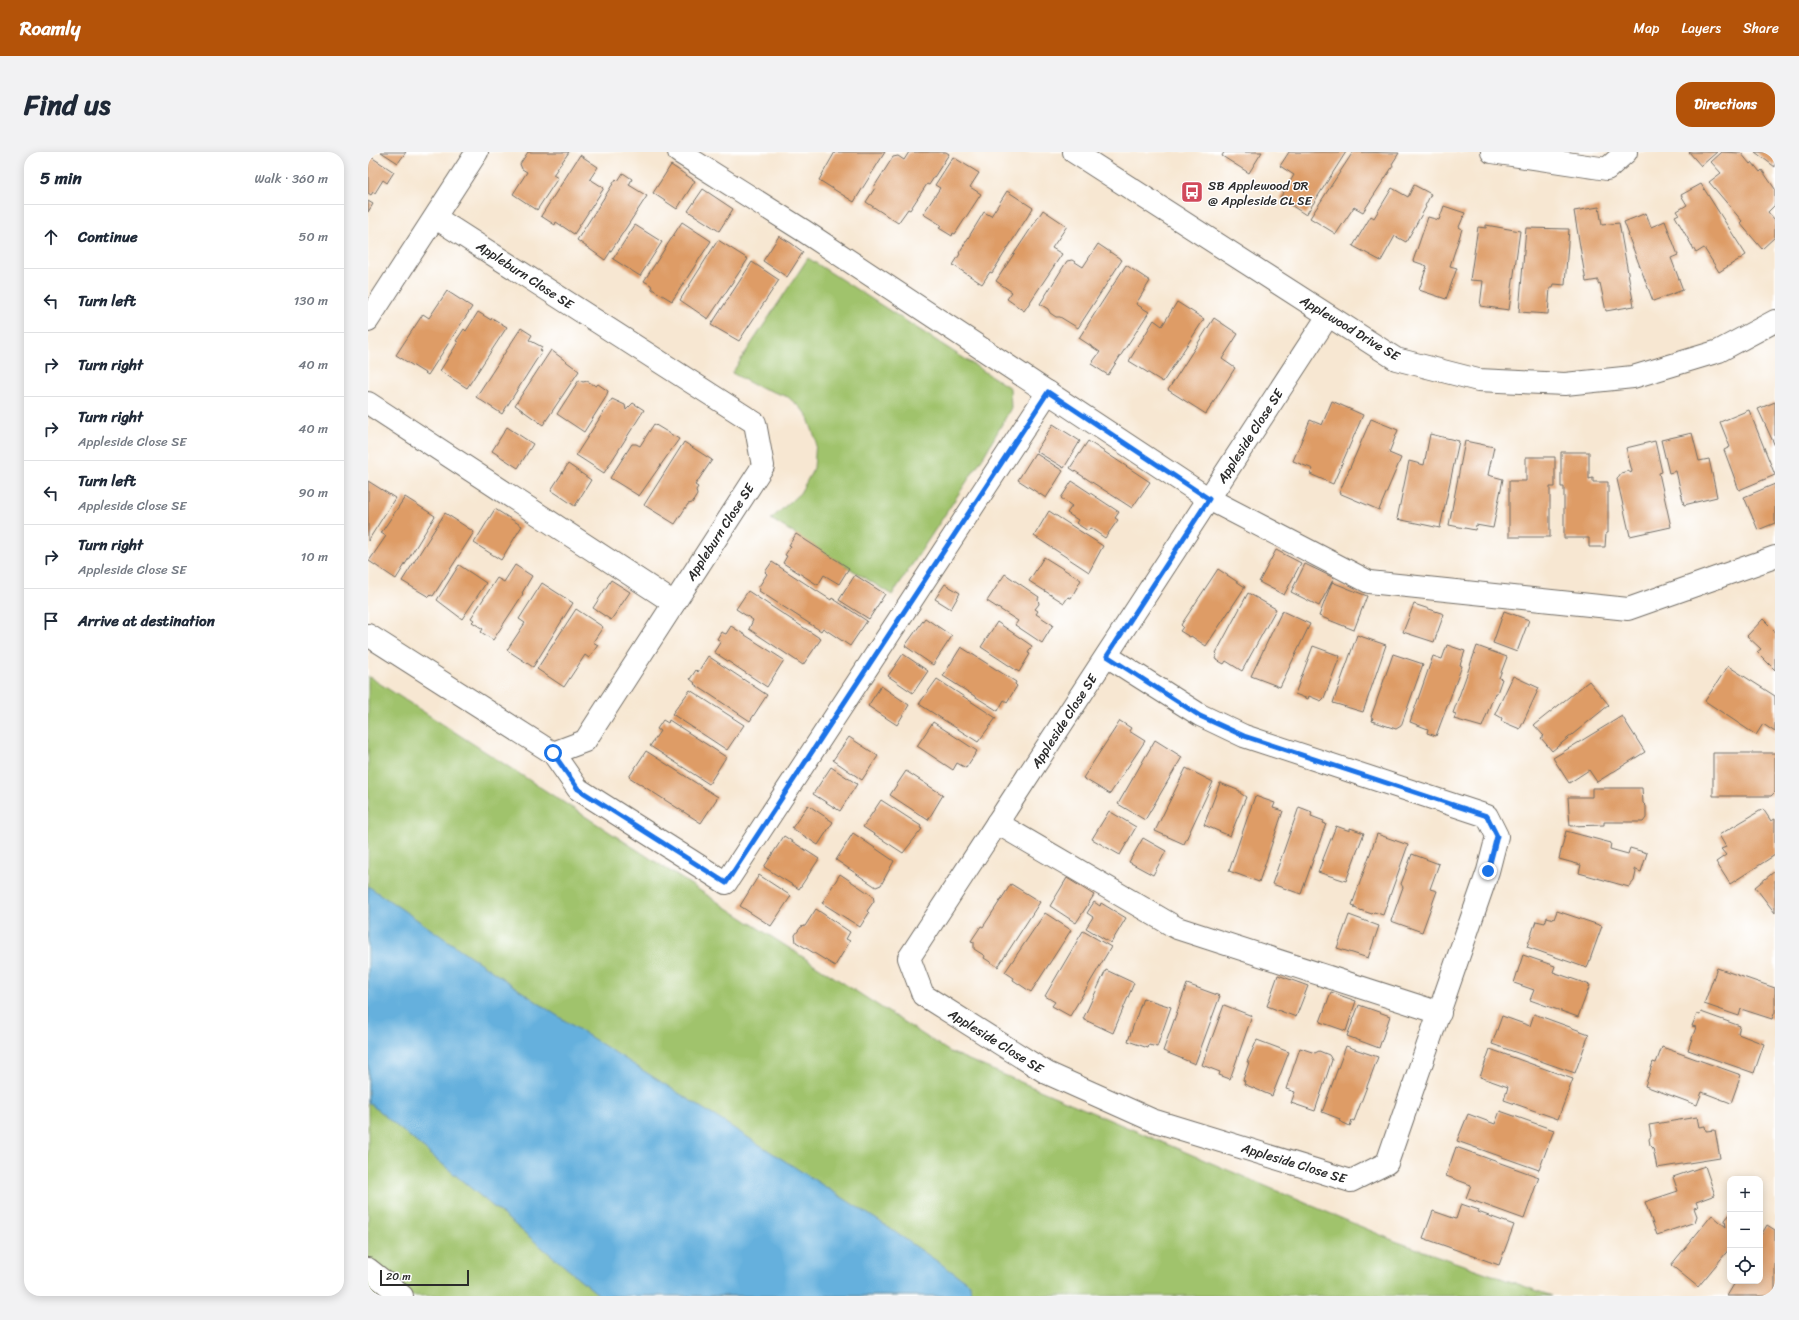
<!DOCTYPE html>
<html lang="en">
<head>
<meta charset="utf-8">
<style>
	:root { --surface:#fff; --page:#f2f2f3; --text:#1f2937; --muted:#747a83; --line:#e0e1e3; --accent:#b45309 }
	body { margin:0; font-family:Sriracha,sans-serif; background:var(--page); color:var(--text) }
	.controls { position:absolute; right:12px; bottom:12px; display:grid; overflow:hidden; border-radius:8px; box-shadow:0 2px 10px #0003 }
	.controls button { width:36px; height:36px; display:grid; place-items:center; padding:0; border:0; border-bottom:1px solid var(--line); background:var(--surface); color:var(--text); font:20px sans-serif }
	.scale { position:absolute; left:12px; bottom:10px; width:89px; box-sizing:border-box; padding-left:4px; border:2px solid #2b2b2b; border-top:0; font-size:11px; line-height:14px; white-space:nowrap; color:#2b2b2b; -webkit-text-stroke:3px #fff; paint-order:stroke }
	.stop { position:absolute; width:12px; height:12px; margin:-9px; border:3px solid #1a73e8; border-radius:50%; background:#fff }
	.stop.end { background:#1a73e8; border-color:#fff; box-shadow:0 1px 4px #0008 }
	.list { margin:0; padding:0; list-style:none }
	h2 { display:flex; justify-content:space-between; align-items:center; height:52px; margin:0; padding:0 16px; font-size:17px }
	h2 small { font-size:13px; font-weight:400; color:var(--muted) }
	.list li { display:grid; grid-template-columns:26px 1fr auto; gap:12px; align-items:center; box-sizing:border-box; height:64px; padding:0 16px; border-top:1px solid var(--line) }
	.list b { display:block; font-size:15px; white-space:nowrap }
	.list p { margin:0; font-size:13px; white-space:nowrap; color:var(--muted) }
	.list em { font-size:13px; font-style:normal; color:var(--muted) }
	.icon { flex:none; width:22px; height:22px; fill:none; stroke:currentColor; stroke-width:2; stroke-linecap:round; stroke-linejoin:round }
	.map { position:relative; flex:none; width:1407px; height:1144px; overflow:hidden; border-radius:16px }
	header { display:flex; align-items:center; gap:24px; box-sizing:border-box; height:56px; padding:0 20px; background:var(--accent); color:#fff }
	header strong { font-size:19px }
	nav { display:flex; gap:22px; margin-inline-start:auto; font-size:14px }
	.intro { display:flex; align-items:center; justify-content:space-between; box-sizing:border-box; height:96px; padding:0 24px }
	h1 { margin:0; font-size:28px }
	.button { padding:10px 18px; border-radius:16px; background:var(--accent); color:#fff; font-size:14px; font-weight:700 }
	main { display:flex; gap:24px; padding:0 24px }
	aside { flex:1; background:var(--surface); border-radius:16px; box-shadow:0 2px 10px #0003 }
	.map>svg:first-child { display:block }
</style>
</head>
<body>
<header>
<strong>Roamly</strong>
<nav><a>Map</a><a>Layers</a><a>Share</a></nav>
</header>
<div class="intro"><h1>Find us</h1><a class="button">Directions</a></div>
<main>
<aside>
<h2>5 min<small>Walk · 360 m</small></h2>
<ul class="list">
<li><svg class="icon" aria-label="ahead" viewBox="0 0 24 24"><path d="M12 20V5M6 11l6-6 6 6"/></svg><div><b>Continue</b></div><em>50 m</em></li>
<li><svg class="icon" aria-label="left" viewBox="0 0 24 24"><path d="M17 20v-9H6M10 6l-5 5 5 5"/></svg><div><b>Turn left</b></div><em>130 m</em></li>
<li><svg class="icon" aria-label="right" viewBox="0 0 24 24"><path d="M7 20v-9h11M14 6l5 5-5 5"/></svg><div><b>Turn right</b></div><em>40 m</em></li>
<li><svg class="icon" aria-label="right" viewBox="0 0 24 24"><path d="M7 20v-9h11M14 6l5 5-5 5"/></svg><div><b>Turn right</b><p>Appleside Close SE</p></div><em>40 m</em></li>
<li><svg class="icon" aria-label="left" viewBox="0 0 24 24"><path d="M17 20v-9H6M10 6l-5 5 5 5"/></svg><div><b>Turn left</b><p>Appleside Close SE</p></div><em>90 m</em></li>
<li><svg class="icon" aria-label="right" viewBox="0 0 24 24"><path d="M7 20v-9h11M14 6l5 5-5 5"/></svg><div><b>Turn right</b><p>Appleside Close SE</p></div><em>10 m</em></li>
<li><svg class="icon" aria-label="arrive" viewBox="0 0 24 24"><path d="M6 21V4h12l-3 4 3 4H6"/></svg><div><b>Arrive at destination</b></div></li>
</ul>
</aside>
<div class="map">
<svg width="1407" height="1144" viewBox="0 0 1407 1144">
	<rect width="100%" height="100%" fill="#fff"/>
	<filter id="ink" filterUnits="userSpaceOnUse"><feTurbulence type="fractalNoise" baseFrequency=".025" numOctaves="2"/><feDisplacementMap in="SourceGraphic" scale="8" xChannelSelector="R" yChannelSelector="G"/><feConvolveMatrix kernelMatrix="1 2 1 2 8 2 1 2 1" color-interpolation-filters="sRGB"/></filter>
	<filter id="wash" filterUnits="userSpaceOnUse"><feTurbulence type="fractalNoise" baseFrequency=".012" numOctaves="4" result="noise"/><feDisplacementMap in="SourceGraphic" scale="16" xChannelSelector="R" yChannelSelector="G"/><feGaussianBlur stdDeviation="0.9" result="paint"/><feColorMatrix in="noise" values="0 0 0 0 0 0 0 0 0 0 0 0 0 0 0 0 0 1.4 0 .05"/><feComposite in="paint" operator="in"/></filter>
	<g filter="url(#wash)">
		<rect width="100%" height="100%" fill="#f7e7d2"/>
		<g fill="#a0c36c" stroke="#66774c">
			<polygon points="440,106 642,236 643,256 617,302 524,443 403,367 432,341 446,316 448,288 438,261 420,245 386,233 364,221"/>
			<polygon points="0,524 582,900 1027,1089 1184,1144 0,1144"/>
		</g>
		<polygon fill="#65b0dd" stroke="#486e84" points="0,734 185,861 511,1069 602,1132 603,1144 232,1144 0,950"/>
		<g id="blocks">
			<g fill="#de9c66">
				<polygon points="13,0 38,0 30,11"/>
				<polygon points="160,0 201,0 185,23 190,26 169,58 145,42 159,20 154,17 152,12"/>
				<polygon points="467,0 517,0 486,50 451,28"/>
				<polygon points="541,0 578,0 581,2 561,33 559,32 542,58 540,57 530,71 498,50 507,36 506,35 525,5 530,4 536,8"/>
				<polygon points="856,0 894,0 881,21 854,4"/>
				<polygon points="921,0 978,0 938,63 912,46 926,23 912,14"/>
				<polygon points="985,0 1031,1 1024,12 1025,14 995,60 986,55 968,82 942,66"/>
				<polygon points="1321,0 1349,0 1333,14"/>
				<polygon points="1354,0 1373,1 1382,12 1384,10 1392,20 1394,18 1407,37 1407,53 1400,60 1407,68 1407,85 1394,97 1372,71 1374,69 1341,30 1353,21 1343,10"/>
				<polygon points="1387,0 1407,0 1407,15"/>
				<polygon points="0,3 26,20 19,31 15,28 7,41 5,40 3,43 0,41"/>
				<polygon points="212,3 230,15 222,27 236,36 206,82 188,70 187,73 173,64"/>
				<polygon points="585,5 611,21 602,35 613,42 587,82 585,81 584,84 571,76 573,73 555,62 572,36 567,33"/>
				<polygon points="303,13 327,29 309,57 285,41"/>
				<polygon points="255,21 264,27 261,33 279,44 237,108 209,88 248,27 250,29"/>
				<polygon points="1333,32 1378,103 1351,120 1336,96 1328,101 1307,64 1311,62 1309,59 1319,53 1313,43"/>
				<polygon points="1046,33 1063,42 1057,54 1058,55 1038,90 1027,84 1013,109 985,94 1003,64 1006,66 1024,36 1040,45"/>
				<polygon points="335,37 365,57 351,79 320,59"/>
				<polygon points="639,39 665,56 624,121 622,120 614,132 585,113 592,102 591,101 616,60 623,64"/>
				<polygon points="0,49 5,52 0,60"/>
				<polygon points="1076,54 1097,61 1091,75 1094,77 1082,114 1089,116 1078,147 1051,138 1059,114 1045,109 1060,65 1071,68"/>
				<polygon points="1231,55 1234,73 1251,71 1266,154 1238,159 1232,131 1230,132 1230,128 1218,130 1206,59"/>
				<polygon points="675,58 699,74 684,96 694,102 656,159 639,147 644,140 628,129"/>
				<polygon points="1278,61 1283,75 1297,69 1310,103 1303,106 1315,138 1285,149 1260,83 1261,83 1256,70"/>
				<polygon points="314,70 343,89 304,149 284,137 283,133 276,129"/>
				<polygon points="267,73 294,90 272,124 245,107"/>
				<polygon points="1118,73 1152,79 1141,158 1112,154 1115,129 1102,128 1110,75 1118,76"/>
				<polygon points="1158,76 1201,77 1197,133 1186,132 1185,136 1182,136 1180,162 1151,160"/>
				<polygon points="411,84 423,91 435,100 419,125 395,109"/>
				<polygon points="350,88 380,107 340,167 312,148"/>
				<polygon points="730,92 754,108 710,176 692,165 688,165 682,161 680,157 672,152 699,109 704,108 715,115"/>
				<polygon points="384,110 411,128 371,189 343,173"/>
				<polygon points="758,113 782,129 768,152 781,160 740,223 723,212 732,200 711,186"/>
				<polygon points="79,139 104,155 60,223 28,203 55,162 61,166"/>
				<polygon points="809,150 836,167 795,230 761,209 786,168 794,174"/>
				<polygon points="110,160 123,168 124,166 139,175 99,236 72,219 90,190 88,189 96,177 98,179"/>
				<polygon points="846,166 870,182 854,207 867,216 838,262 800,238"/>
				<polygon points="153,176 164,183 161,188 174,195 172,198 174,199 134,262 108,245"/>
				<polygon points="183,198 211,219 175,273 147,253"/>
				<polygon points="211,228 215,230 219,229 228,234 230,232 240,239 238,245 216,280 189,262"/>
				<polygon points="244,247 257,253 258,258 265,251 276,258 236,321 208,303"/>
				<polygon points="964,249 995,263 965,332 942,322 945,317 925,309 942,268 954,273"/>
				<polygon points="1407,250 1407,294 1390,257"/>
				<polygon points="1381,258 1407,323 1371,338 1356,298 1362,295 1352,270"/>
				<polygon points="1003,267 1030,278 1021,301 1033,306 1011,358 971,341"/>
				<polygon points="286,272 311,287 271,344 242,326 264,292 268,292 272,294"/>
				<polygon points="685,272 712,289 696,316 668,299"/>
				<polygon points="139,275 165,292 150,316 124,299"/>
				<polygon points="1324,281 1331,309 1341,307 1349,345 1316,353 1308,319 1301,321 1293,288"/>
				<polygon points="1062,282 1091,289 1072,376 1029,367 1041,309 1056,313"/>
				<polygon points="720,289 782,330 764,356 702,316"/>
				<polygon points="1097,289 1126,295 1120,323 1135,327 1125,376 1108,373 1107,378 1081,373"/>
				<polygon points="1287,289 1294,320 1291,321 1303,375 1262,384 1249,327 1253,321 1260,319 1263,321 1264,319 1258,296"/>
				<polygon points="316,290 344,308 327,333 330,335 328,338 329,343 324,351 320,352 307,372 276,353"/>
				<polygon points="1193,300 1221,300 1221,327 1225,326 1225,330 1240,330 1240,381 1238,381 1237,395 1221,395 1221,386 1196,386 1196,335 1193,335"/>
				<polygon points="667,301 695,319 678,346 650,328"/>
				<polygon points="1158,305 1187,305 1187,335 1182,335 1182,385 1141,385 1141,329 1158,329"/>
				<polygon points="200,312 223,328 207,354 183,338"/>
				<polygon points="0,329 27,346 0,389"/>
				<polygon points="704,329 751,360 747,366 750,368 737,386 722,376 720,379 708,371 710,368 699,361 704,354 693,346"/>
				<polygon points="1407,332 1407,371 1390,378 1376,345"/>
				<polygon points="37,345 67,364 28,427 1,409 18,384 13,381"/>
				<polygon points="127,357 154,374 133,408 106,391"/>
				<polygon points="681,359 735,394 721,420 666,384"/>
				<polygon points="77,361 106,380 65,444 63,443 61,445 34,429"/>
				<polygon points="428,382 481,416 471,432 456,423 450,433 415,411 419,404 417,403 423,394 421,393"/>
				<polygon points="908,398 933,411 916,443 891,430"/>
				<polygon points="676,405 713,428 703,446 700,445 696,451 661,429"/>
				<polygon points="404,410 463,448 464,446 499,469 482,494 455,476 453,479 391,439 392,437 390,436 399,422 397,420"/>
				<polygon points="937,412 966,426 951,454 923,440"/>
				<polygon points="91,413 118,431 94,467 69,448"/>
				<polygon points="147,413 164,424 154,441 155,442 125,488 113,480 115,477 104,470 106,468 103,466 129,426 136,430"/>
				<polygon points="850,417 877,435 838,494 823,484 822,485 812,479 815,475 813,473"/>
				<polygon points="637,422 671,445 670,447 671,452 667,457 670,459 668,462 685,473 674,491 647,473 650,469 619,449"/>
				<polygon points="487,423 517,442 501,467 471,448"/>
				<polygon points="243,428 262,440 243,468 225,456"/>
				<polygon points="964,430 999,444 986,478 951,464"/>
				<polygon points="174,431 205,451 165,515 139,498 157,471 151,467"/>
				<polygon points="577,432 592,441 583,457 567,447"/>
				<polygon points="380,439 453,487 435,513 381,477 385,468 368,457"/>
				<polygon points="880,441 908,457 874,519 858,509 856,512 847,507 849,502 848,501"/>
				<polygon points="1046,452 1076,462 1066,490 1035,480"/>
				<polygon points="208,457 235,475 225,490 230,493 221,506 217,503 196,535 169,517"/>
				<polygon points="914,459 942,472 912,535 883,524"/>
				<polygon points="1136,459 1161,468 1149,500 1125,491"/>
				<polygon points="557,466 584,484 565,513 537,494"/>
				<polygon points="1395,467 1407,479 1407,518 1389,500 1393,497 1379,484"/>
				<polygon points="629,470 664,494 660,501 662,502 651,520 613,495"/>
				<polygon points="363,474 416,508 399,535 346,500 353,489 349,487 353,480 358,482"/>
				<polygon points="989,483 1018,493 995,560 965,551"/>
				<polygon points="1079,493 1097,499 1092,513 1094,514 1068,584 1059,581 1060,577 1042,570 1065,504 1074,507"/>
				<polygon points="945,494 972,504 956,546 953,549 941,544 940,547 927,542"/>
				<polygon points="1109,494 1139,505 1131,526 1134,527 1129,541 1127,541 1114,575 1086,567 1088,562 1085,561"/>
				<polygon points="593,495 648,530 647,532 649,534 639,550 636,548 630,559 575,524"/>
				<polygon points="535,502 560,519 545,541 520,524"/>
				<polygon points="1025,502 1055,512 1033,574 1028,577 1004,569 1005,566 1003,565"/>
				<polygon points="340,504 399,543 382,569 326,532 327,531 322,527 328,518 330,520"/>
				<polygon points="1360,514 1407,544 1407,580 1395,572 1388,583 1337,549"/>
				<polygon points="1145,524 1171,536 1152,577 1133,569 1134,566 1127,562"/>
				<polygon points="569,527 628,566 610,590 551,552"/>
				<polygon points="1221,529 1241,553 1184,599 1173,586 1176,584 1166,573"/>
				<polygon points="513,534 541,553 529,573 500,554"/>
				<polygon points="322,538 376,573 359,598 304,562"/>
				<polygon points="1254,564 1277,600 1229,630 1221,618 1201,631 1185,606"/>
				<polygon points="295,568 300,571 301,568 358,605 341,632 282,594 292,579 289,577"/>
				<polygon points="752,569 763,576 761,579 777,589 742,642 715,626"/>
				<polygon points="565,570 609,599 598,616 589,611 585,618 549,594"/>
				<polygon points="481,585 510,604 494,628 465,608"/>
				<polygon points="787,588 814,605 777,668 750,652"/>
				<polygon points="278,599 350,645 333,671 261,625"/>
				<polygon points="1345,601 1407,601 1407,640 1403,644 1345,644"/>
				<polygon points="463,615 489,632 472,659 445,642"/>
				<polygon points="818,616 845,630 816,692 787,679"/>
				<polygon points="538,619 575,643 560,668 522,643"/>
				<polygon points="852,631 872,639 872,641 878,645 862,684 836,673"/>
				<polygon points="1224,636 1274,636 1275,651 1278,654 1278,666 1275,670 1236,670 1236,673 1202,674 1200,645 1224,645"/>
				<polygon points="887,644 907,651 905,656 915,659 891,730 861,719"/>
				<polygon points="513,648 553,674 552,676 554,677 535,701 495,675"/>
				<polygon points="440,653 465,670 450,693 424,676"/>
				<polygon points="931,655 944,660 943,664 956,669 955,671 958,672 933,742 904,732"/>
				<polygon points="1395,657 1403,669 1407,667 1407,703 1362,732 1348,710 1358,703 1353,697 1358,695 1351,683"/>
				<polygon points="741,659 768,675 752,703 724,687"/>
				<polygon points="968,674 982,679 982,676 996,681 978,729 950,720"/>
				<polygon points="1198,679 1243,691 1242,697 1260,702 1262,696 1279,701 1273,720 1266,717 1268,720 1266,729 1261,735 1211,721 1213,713 1191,707"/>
				<polygon points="485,681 526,709 513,733 508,735 468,708"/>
				<polygon points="1009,682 1040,693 1015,763 1006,760 1004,762 986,756 987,754 984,753"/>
				<polygon points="416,684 451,707 431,737 396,715"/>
				<polygon points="775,686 798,699 785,723 761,710"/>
				<polygon points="1044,702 1071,712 1062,737 1069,739 1054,780 1023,769 1035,735 1033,732"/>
				<polygon points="1407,719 1407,761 1387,735"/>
				<polygon points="472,722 505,744 506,749 499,759 501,761 492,775 454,751"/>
				<polygon points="391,723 423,744 403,774 372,754"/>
				<polygon points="699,726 726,743 708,771 682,754"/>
				<polygon points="643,732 672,750 630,815 616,806 617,804 606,797 606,790 603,789 613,774 615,775"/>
				<polygon points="726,750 732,754 733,751 758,766 743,791 718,776 725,765 719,761"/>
				<polygon points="448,757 482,780 478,787 482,789 467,814 428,790 427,783 433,775 437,774"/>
				<polygon points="1189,759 1234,774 1219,816 1159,795 1168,769 1177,771 1179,765 1186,767"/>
				<polygon points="677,761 703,778 663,840 645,828 646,826 637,820"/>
				<polygon points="981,763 1011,774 1000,806 969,796"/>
				<polygon points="715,779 743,795 702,864 684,854 687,850 677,844"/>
				<polygon points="1155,803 1187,814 1185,820 1222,833 1210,865 1162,848 1166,838 1146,831"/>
				<polygon points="1349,816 1407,836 1407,860 1404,867 1373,857 1371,864 1336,852"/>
				<polygon points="738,818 766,831 745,881 715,867"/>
				<polygon points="910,823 940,834 928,865 899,854"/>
				<polygon points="819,832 852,844 827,912 795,899"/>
				<polygon points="963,840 988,849 978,879 952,870"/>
				<polygon points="775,846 803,855 789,895 781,893 780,896 760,889"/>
				<polygon points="856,853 884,864 862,927 851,923 852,920 834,913"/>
				<polygon points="991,853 1022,864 1011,896 979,884"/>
				<polygon points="1333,860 1372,874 1370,882 1396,892 1386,921 1320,898 1328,875 1324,874 1329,862 1332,863"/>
				<polygon points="1166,862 1221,882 1207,921 1124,892 1134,864 1162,874"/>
				<polygon points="889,888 921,900 904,944 876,932 877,929 875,928 881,910 879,910"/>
				<polygon points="978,894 1010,905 986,969 984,968 982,974 971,969 972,967 954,960"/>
				<polygon points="1294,895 1373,923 1363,951 1334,940 1329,953 1277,934 1285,910 1288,911"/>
				<polygon points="932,896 947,901 951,899 961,903 964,908 947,959 923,951 927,940 918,937"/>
				<polygon points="1122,897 1205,927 1190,967 1136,948 1140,935 1112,925"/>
				<polygon points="1132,959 1186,978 1171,1018 1089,989 1100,962 1127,972"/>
				<polygon points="1329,965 1331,975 1337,974 1338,979 1347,978 1352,1006 1289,1016 1285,996 1282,993 1281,987 1283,984 1281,973"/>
				<polygon points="1088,995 1171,1025 1156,1067 1098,1046 1103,1033 1078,1024"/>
				<polygon points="1337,1014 1347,1043 1328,1050 1330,1055 1326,1056 1329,1064 1327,1070 1289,1083 1277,1050 1310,1039 1305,1025"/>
				<polygon points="1093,1052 1111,1058 1110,1060 1146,1073 1131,1113 1055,1086 1065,1059 1088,1067"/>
				<polygon points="1362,1062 1362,1096 1330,1135 1303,1113 1344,1063 1358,1075 1357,1068"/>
				<polygon points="1399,1073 1407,1078 1407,1144 1359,1144 1368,1129 1392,1129 1392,1085"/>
			</g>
		</g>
	</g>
	<g filter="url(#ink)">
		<use href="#blocks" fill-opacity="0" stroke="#726d65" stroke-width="1"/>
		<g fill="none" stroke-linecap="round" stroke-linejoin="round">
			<g stroke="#726d65" stroke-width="24">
				<g id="minor">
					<polyline points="311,0 436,79 841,347 1001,430 1260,457 1407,405"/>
					<polyline points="706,0 1028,207 1110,228 1197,232 1265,225 1351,199 1407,169"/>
					<polyline points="1124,0 1239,17 1258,0"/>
					<polyline points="68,66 387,271 395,314 217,589 185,601"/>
					<polyline points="0,168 109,0"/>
					<polyline points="0,251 306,451"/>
					<polyline points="0,483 185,601 210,637 358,731 680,240"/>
					<polyline points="739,504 832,563 876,584 1119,664 1129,684 1120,719 1019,1011 983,1029 784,968 679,921 555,843 541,806 960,164"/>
					<polyline points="629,671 809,776 1072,861"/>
				</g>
			</g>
			<g stroke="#726d65" stroke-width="24">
				<polyline id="highway" points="0,1117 34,1144"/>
			</g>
			<use href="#minor" stroke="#fff" stroke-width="22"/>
			<use href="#highway" stroke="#fff" stroke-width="22"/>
		</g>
	</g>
	<g fill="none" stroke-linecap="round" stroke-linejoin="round" filter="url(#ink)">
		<polyline stroke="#1a73e8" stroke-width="5" points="185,601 210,637 358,731 680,240 841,347 739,504 832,564 876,584 1119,664 1129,684 1120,719"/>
	</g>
	<defs>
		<g id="bus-square" transform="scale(1.15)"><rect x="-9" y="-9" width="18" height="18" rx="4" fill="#d1495b" stroke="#fff"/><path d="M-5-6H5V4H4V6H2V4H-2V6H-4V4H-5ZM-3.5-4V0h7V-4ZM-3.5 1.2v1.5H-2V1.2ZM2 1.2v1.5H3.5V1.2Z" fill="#fff"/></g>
	</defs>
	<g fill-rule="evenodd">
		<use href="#bus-square" x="824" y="40"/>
	</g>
	<g text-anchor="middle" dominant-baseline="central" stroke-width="3" stroke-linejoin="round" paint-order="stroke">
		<g font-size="13" fill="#2b2b2b" stroke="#fff" text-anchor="start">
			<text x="840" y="33">SB Applewood DR<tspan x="840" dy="15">@ Appleside CL SE</tspan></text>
		</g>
		<g font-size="13" fill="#2b2b2b" stroke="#fff">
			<text transform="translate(157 123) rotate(33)">Appleburn Close SE</text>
			<text transform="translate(982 176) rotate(31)">Applewood Drive SE</text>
			<text transform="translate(882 284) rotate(-57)">Appleside Close SE</text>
			<text transform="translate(352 380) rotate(-57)">Appleburn Close SE</text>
			<text transform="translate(696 569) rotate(-57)">Appleside Close SE</text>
			<text transform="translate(628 889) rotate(32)">Appleside Close SE</text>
			<text transform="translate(926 1011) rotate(17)">Appleside Close SE</text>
		</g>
	</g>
</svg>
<div class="controls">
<button>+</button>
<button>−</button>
<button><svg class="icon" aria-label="locate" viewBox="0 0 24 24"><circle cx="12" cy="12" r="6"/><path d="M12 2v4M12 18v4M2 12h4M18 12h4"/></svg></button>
</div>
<div class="scale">20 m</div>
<div class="stop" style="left:185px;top:601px"></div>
<div class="stop end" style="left:1120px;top:719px"></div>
</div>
</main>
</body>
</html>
